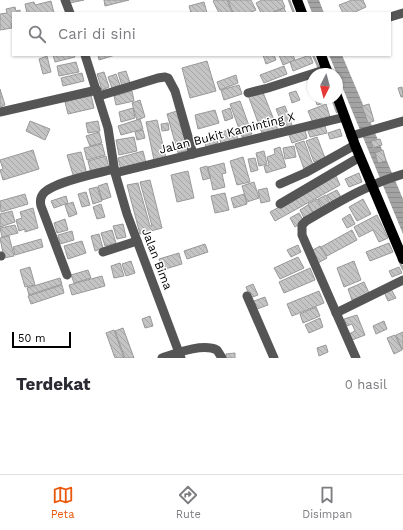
<!DOCTYPE html>
<html lang="id">
<head>
<meta charset="utf-8">
<style>
	:root { --surface:#fff; --page:#f7f7f7; --text:#2b2b33; --muted:#7c7c81; --line:#e1e1e2; --accent:#ea580c }
	body { margin:0; font-family:"Work Sans",sans-serif; background:var(--page); color:var(--text) }
	.compass { position:absolute; left:307px; top:68px; width:36px; height:36px; border-radius:50%; background:var(--surface); box-shadow:0 1px 3px #0004; rotate:186deg }
	.scale { position:absolute; left:12px; bottom:10px; width:59px; box-sizing:border-box; padding-left:4px; border:2px solid #000; border-top:0; font-size:11px; line-height:14px; white-space:nowrap; color:#000; -webkit-text-stroke:3px #fff; paint-order:stroke }
	.list { margin:0; padding:0; list-style:none }
	h2 { display:flex; justify-content:space-between; align-items:center; height:52px; margin:0; padding:0 16px; font-size:17px }
	h2 small { font-size:13px; font-weight:400; color:var(--muted) }
	.icon { flex:none; width:22px; height:22px; fill:none; stroke:currentColor; stroke-width:2; stroke-linecap:round; stroke-linejoin:round }
	.map { position:relative; flex:none; width:403px; height:358px; overflow:hidden }
	.search { position:absolute; background:var(--surface); box-shadow:0 1px 3px #0004; left:12px; right:12px; top:12px; height:44px; display:flex; align-items:center; gap:10px; box-sizing:border-box; padding:0 14px; border-radius:0px; color:var(--muted); font-size:15px }
	.sheet { height:116px; background:var(--surface) }
	nav { display:flex; justify-content:space-around; align-items:center; box-sizing:border-box; height:56px; border-top:1px solid var(--line); background:var(--surface); font-size:11px; color:var(--muted) }
	nav a { display:grid; justify-items:center; gap:2px }
	nav .on { color:var(--accent) }
	.map>svg:first-child { display:block }
</style>
</head>
<body>
<div class="map">
<svg width="403" height="358" viewBox="0 0 403 358">
	<defs>
		<pattern id="water-rules" width="6" height="5" patternUnits="userSpaceOnUse"><rect width="6" height="5" fill="#a3a3a3"/><path d="M0 2.5h6" fill="none" stroke="#8b8b8b"/></pattern>
		<pattern id="building-back-hatch" width="6" height="6" patternUnits="userSpaceOnUse"><rect width="6" height="6" fill="#c4c4c4"/><path d="M-1 5l2 2M0 0l6 6M5-1l2 2" fill="none" stroke="#a7a7a7"/></pattern>
	</defs>
	<rect width="100%" height="100%" fill="#fff"/>
	<g fill="url(#water-rules)">
		<polygon points="307,0 319,0 324,13 312,13"/>
		<polygon points="329,55 342,55 403,199 403,234"/>
	</g>
	<g fill="none" stroke-linecap="round" stroke-linejoin="round">
		<g stroke="#a3a3a3" stroke-width="2.5">
			<polyline points="289,0 294,13"/>
			<polyline points="313,55 320,70"/>
			<polyline points="332,98 337,112"/>
			<polyline points="399,260 403,269"/>
		</g>
	</g>
	<g fill="url(#building-back-hatch)" stroke="#999">
		<polygon points="69,0 84,0 70,3"/>
		<polygon points="104,0 129,0 105,6"/>
		<polygon points="215,0 227,0 232,13 219,13 213,1"/>
		<polygon points="228,0 251,0 256,10 249,13 233,13"/>
		<polygon points="262,0 282,0 285,7 271,13 261,13 256,3"/>
		<polygon points="352,0 363,0 366,7 353,13 343,13 339,5"/>
		<polygon points="51,1 54,13 27,13 25,4 34,2 35,5"/>
		<polygon points="204,2 207,13 191,13 189,6"/>
		<polygon points="15,7 16,11 20,10 20,13 13,13 13,24 11,24 12,28 0,30 0,14 7,13 6,9"/>
		<polygon points="284,8 286,13 273,13"/>
		<polygon points="53,55 74,55 75,57 55,62"/>
		<polygon points="98,55 115,55 99,60"/>
		<polygon points="263,55 274,55 276,60 266,64"/>
		<polygon points="279,55 293,55 295,60 283,65"/>
		<polygon points="310,55 313,63 293,71 290,62"/>
		<polygon points="47,56 51,72 43,74 39,59"/>
		<polygon points="207,61 216,91 190,98 182,68"/>
		<polygon points="76,62 79,72 59,76 57,66"/>
		<polygon points="284,66 287,74 264,83 260,75"/>
		<polygon points="126,71 130,83 122,86 118,73"/>
		<polygon points="104,72 109,87 102,90 97,74"/>
		<polygon points="82,73 84,81 63,86 61,78"/>
		<polygon points="116,74 120,85 112,88 108,77"/>
		<polygon points="236,75 238,83 220,90 217,82"/>
		<polygon points="313,84 313,92 311,92 309,85"/>
		<polygon points="239,85 242,94 224,100 221,90"/>
		<polygon points="402,87 403,97 401,97 398,88"/>
		<polygon points="0,89 5,105 0,107"/>
		<polygon points="262,90 278,130 263,136 248,95"/>
		<polygon points="132,91 134,101 116,105 114,96"/>
		<polygon points="296,91 300,100 292,103 289,93"/>
		<polygon points="91,95 94,108 68,114 65,102"/>
		<polygon points="315,98 323,98 325,103 317,105"/>
		<polygon points="140,100 145,117 137,120 132,103"/>
		<polygon points="240,101 252,134 242,137 230,104"/>
		<polygon points="326,104 330,117 313,123 308,111"/>
		<polygon points="369,104 374,121 368,123 362,106"/>
		<polygon points="285,106 292,125 284,128 276,109"/>
		<polygon points="133,108 135,118 121,122 119,112"/>
		<polygon points="230,108 233,118 225,121 222,111"/>
		<polygon points="215,110 219,123 198,129 195,115"/>
		<polygon points="177,111 189,150 178,153 167,114"/>
		<polygon points="140,119 143,129 121,135 118,126"/>
		<polygon points="157,120 166,158 154,160 146,122"/>
		<polygon points="30,121 50,129 45,140 26,131"/>
		<polygon points="98,121 100,131 88,133 86,123"/>
		<polygon points="168,123 169,130 162,131 161,124"/>
		<polygon points="325,126 327,133 310,137 308,131"/>
		<polygon points="235,128 238,140 221,144 218,133"/>
		<polygon points="340,129 342,136 330,139 328,133"/>
		<polygon points="143,130 145,138 137,140 135,132"/>
		<polygon points="305,130 307,138 292,143 289,135"/>
		<polygon points="99,132 102,143 90,146 86,136"/>
		<polygon points="216,136 218,143 206,147 204,139"/>
		<polygon points="134,137 137,151 119,155 116,140"/>
		<polygon points="317,137 325,158 314,162 306,141"/>
		<polygon points="380,139 382,145 373,148 371,141"/>
		<polygon points="304,141 313,165 304,169 295,144"/>
		<polygon points="102,144 105,155 87,160 84,148"/>
		<polygon points="294,146 296,157 285,159 283,148"/>
		<polygon points="280,147 286,167 266,173 264,166 269,165 267,157 275,154 274,149"/>
		<polygon points="33,150 39,169 3,180 0,170 3,169 0,160"/>
		<polygon points="383,150 386,161 378,163 375,153"/>
		<polygon points="143,151 146,163 121,170 118,158"/>
		<polygon points="264,151 267,164 259,166 256,153"/>
		<polygon points="81,152 87,174 74,178 67,155"/>
		<polygon points="106,156 109,168 91,173 88,161"/>
		<polygon points="243,157 250,182 237,185 230,161"/>
		<polygon points="255,158 258,170 251,172 248,159"/>
		<polygon points="224,163 226,173 222,174 225,187 213,190 208,167"/>
		<polygon points="207,166 210,178 203,180 200,168"/>
		<polygon points="188,171 194,198 177,202 171,175"/>
		<polygon points="359,173 362,182 349,187 345,179"/>
		<polygon points="336,176 340,185 275,221 270,212"/>
		<polygon points="150,180 162,228 140,234 127,185 138,183 150,226 152,226 140,182"/>
		<polygon points="254,182 259,198 247,202 242,186"/>
		<polygon points="107,183 111,197 102,200 98,186"/>
		<polygon points="97,187 102,201 93,204 89,189"/>
		<polygon points="267,188 270,201 261,203 258,190"/>
		<polygon points="337,190 342,199 333,204 327,195"/>
		<polygon points="86,192 90,205 82,207 78,194"/>
		<polygon points="225,193 229,210 215,213 211,196"/>
		<polygon points="25,194 28,204 1,212 0,201"/>
		<polygon points="244,194 247,204 234,208 231,198"/>
		<polygon points="326,195 331,205 324,209 318,199"/>
		<polygon points="66,196 68,203 54,208 51,201"/>
		<polygon points="317,199 322,209 314,214 308,204"/>
		<polygon points="363,199 371,214 357,221 349,207"/>
		<polygon points="73,202 77,214 69,217 65,205"/>
		<polygon points="101,204 105,217 97,219 93,207"/>
		<polygon points="308,205 314,215 305,220 300,210"/>
		<polygon points="33,208 38,228 25,232 25,229 19,231 16,220 22,218 20,212"/>
		<polygon points="12,211 15,222 0,227 0,214"/>
		<polygon points="299,213 304,222 295,227 290,218"/>
		<polygon points="350,214 355,224 347,228 342,219"/>
		<polygon points="377,215 388,238 379,242 373,230 359,237 354,227"/>
		<polygon points="65,219 68,230 57,233 54,223"/>
		<polygon points="123,224 126,237 117,239 113,226"/>
		<polygon points="15,225 18,233 2,237 0,228"/>
		<polygon points="112,230 116,243 105,246 101,233"/>
		<polygon points="352,230 357,240 327,256 321,247"/>
		<polygon points="72,231 74,240 60,244 58,235"/>
		<polygon points="99,234 103,248 95,251 91,236"/>
		<polygon points="9,236 14,256 4,258 0,238"/>
		<polygon points="41,239 43,247 15,255 13,247"/>
		<polygon points="82,241 86,253 68,259 64,246"/>
		<polygon points="389,243 393,252 370,261 366,252"/>
		<polygon points="205,244 208,252 187,259 184,251"/>
		<polygon points="298,245 301,252 291,257 287,250"/>
		<polygon points="320,246 327,258 318,263 311,251"/>
		<polygon points="179,253 182,264 162,270 159,259"/>
		<polygon points="298,257 304,268 280,279 274,268"/>
		<polygon points="131,261 135,273 126,276 122,264"/>
		<polygon points="354,261 361,280 344,287 337,268"/>
		<polygon points="120,263 124,276 114,278 111,266"/>
		<polygon points="30,267 35,285 25,287 20,270"/>
		<polygon points="399,267 402,273 392,277 389,271"/>
		<polygon points="310,268 315,280 284,293 279,282"/>
		<polygon points="88,270 91,278 74,283 71,275"/>
		<polygon points="102,276 105,286 72,295 69,285"/>
		<polygon points="60,278 62,284 29,295 27,288"/>
		<polygon points="364,282 369,293 352,300 348,289"/>
		<polygon points="253,284 258,295 250,298 246,287"/>
		<polygon points="62,285 64,293 31,304 28,296"/>
		<polygon points="391,289 396,298 388,301 384,292"/>
		<polygon points="319,291 324,303 292,316 287,304"/>
		<polygon points="265,297 268,305 257,309 254,301"/>
		<polygon points="316,307 320,316 303,323 300,314"/>
		<polygon points="357,315 365,335 352,340 349,334 355,331 352,324 347,326 344,319"/>
		<polygon points="150,316 153,326 145,328 142,319"/>
		<polygon points="320,318 323,327 309,333 305,325"/>
		<polygon points="384,321 387,329 376,334 373,326"/>
		<polygon points="123,328 134,358 125,358 115,331"/>
		<polygon points="114,330 124,358 115,358 106,333"/>
		<polygon points="403,332 403,349 402,349 396,335"/>
		<polygon points="395,335 402,350 394,354 387,338"/>
		<polygon points="326,345 328,352 319,356 317,348"/>
		<polygon points="235,353 235,358 226,358 226,354"/>
	</g>
	<g fill="none" stroke-linecap="round" stroke-linejoin="round">
		<g stroke="#555" stroke-width="9">
			<polyline points="65,0 70,13"/>
			<polyline points="390,17 403,13"/>
			<polyline points="85,55 108,128 115,173 127,214 181,358"/>
			<polyline points="248,93 268,88 327,69"/>
			<polyline points="99,96 158,78 165,77 168,78 175,91 193,154"/>
			<polyline points="0,112 97,90"/>
			<polyline points="351,136 403,121"/>
			<polyline points="115,173 345,117"/>
			<polyline points="280,184 305,173 355,145"/>
			<polyline points="280,204 360,157"/>
			<polyline points="103,252 137,241"/>
			<polyline points="0,256 1,256"/>
			<path d="M67,275L41,206C40,202 40,198 43,194C52,182 99,173 114,169"/>
			<polyline points="247,296 274,358"/>
			<polyline points="336,313 403,280"/>
			<path d="M162,358C177,353 203,343 217,350L222,358"/>
			<path d="M356,358L302,235V225L306,221C337,203 368,184 403,174"/>
		</g>
		<g stroke="#000" stroke-width="10">
			<polyline points="297,0 302,13"/>
			<polyline points="321,55 328,74"/>
			<polyline points="337,96 355,145 403,259"/>
		</g>
	</g>
	<g text-anchor="middle" dominant-baseline="central" stroke-width="3" stroke-linejoin="round" paint-order="stroke">
		<g font-size="12" fill="#000" stroke="#fff">
			<text transform="translate(227 133) rotate(-14)">Jalan Bukit Kaminting X</text>
			<text transform="translate(157 259) rotate(69)">Jalan Bima</text>
		</g>
	</g>
</svg>
<svg class="compass" viewBox="-18 -18 36 36"><path d="M0-13l5 13h-10z" fill="#e53935"/><path d="M0 13l5-13h-10z" fill="#7c7c81"/></svg>
<div class="scale">50 m</div>
<div class="search"><svg class="icon" aria-label="search" viewBox="0 0 24 24"><circle cx="10" cy="10" r="6"/><path d="M15 15l6 6"/></svg>Cari di sini</div>
</div>
<section class="sheet">
<h2>Terdekat<small>0 hasil</small></h2>
<ul class="list">
</ul>
</section>
<nav>
<a class="on"><svg class="icon" aria-label="map" viewBox="0 0 24 24"><path d="M3 6l6-2 6 2 6-2v14l-6 2-6-2-6 2zM9 4v14M15 6v14"/></svg>Peta</a>
<a><svg class="icon" aria-label="directions" viewBox="0 0 24 24"><path d="M12 3l9 9-9 9-9-9zM9 14v-3h6M13 9l2 2-2 2"/></svg>Rute</a>
<a><svg class="icon" aria-label="saved" viewBox="0 0 24 24"><path d="M7 4h10v16l-5-4-5 4z"/></svg>Disimpan</a>
</nav>
</body>
</html>
